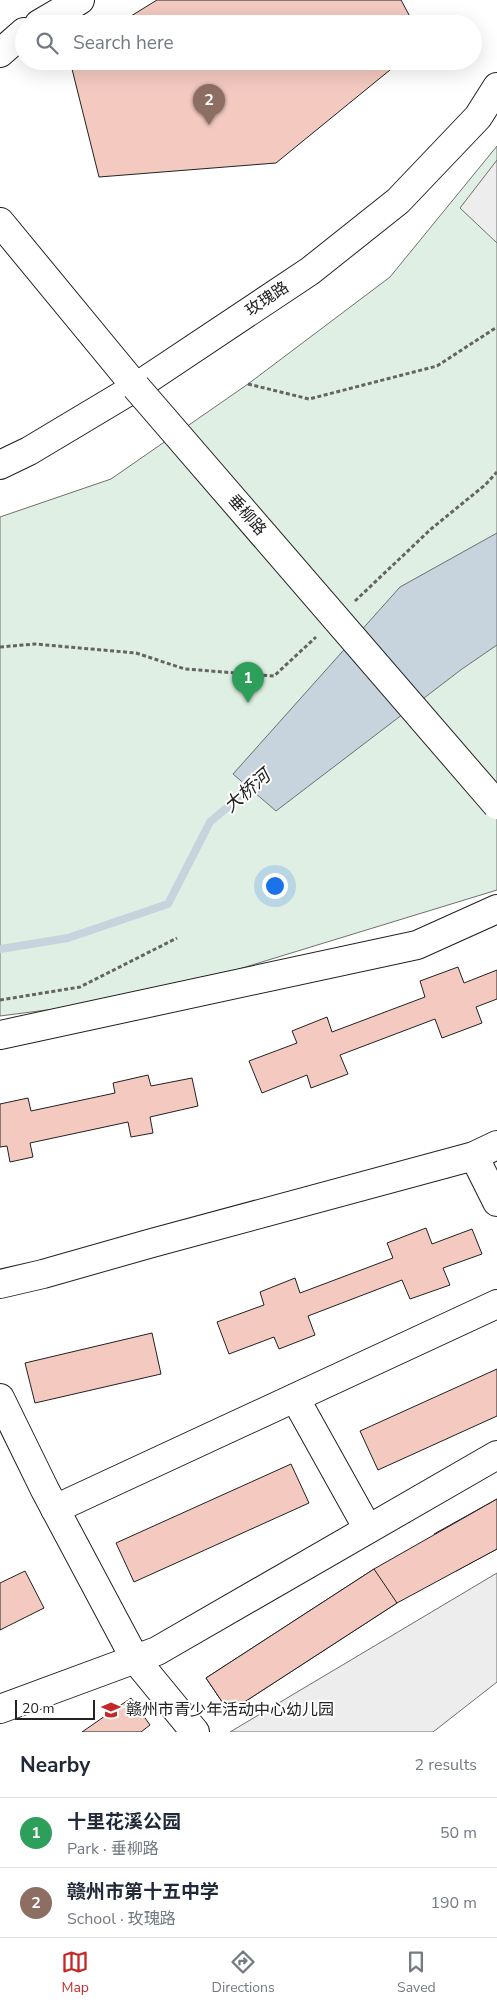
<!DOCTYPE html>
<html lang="en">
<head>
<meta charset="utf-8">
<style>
	:root { --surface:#fff; --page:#f6f6f7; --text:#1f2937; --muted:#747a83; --line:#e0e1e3; --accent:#c62828 }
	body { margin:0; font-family:"Nunito Sans","Noto Sans SC",sans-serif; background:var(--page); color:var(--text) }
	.scale { position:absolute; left:15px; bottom:12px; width:80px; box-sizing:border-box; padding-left:5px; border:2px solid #222; border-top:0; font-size:14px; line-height:18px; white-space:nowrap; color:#222; -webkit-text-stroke:4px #fff; paint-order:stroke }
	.you { position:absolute; left:274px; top:885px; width:18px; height:18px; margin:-12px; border:4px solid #fff; border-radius:50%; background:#1a73e8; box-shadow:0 0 0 8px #1a73e833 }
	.badge { display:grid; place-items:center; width:32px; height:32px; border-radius:50%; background:var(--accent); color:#fff; font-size:16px; font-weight:700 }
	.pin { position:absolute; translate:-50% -41px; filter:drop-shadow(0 1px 2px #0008) }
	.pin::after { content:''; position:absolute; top:26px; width:18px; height:15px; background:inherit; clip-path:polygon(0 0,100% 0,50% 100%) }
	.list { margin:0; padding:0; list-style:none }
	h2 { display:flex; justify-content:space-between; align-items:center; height:65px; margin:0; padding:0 20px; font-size:21px }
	h2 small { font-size:16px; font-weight:400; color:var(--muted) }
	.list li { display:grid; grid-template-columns:32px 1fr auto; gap:15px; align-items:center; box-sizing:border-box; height:70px; padding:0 20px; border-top:1px solid var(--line) }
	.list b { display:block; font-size:19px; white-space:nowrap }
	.list p { margin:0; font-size:16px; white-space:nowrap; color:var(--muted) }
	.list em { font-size:16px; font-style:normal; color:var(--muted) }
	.icon { flex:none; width:28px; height:28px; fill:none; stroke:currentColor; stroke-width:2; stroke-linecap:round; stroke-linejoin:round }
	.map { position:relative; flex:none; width:497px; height:1732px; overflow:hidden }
	.search { position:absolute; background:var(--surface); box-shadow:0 5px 20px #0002; left:15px; right:15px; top:15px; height:55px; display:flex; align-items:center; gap:12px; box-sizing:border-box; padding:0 18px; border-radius:28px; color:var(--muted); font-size:19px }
	.sheet { height:205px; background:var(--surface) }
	nav { display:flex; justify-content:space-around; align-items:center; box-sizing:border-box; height:70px; border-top:1px solid var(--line); background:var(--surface); font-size:14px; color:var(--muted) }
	nav a { display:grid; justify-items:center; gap:2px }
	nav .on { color:var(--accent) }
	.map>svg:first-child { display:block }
</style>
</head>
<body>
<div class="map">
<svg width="497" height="1732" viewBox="0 0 497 1732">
	<rect width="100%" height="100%" fill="#fff"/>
	<polygon fill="#e0efe3" stroke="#6f6f6f" points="497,146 497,890 239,969 62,1008 0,1016 0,517 111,479 248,384 390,277"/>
	<g fill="#ededed" stroke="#6f6f6f">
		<polygon points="497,160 497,243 460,208"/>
		<polygon points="497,1573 497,1682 433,1732 230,1732"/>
	</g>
	<polygon fill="#c7d3dd" stroke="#6f6f6f" points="497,533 497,645 462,669 276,811 233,774 400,587"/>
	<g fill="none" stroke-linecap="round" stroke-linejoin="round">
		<polyline stroke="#c7d3dd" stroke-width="8" points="0,949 68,938 168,904 210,822 257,782"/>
	</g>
	<g fill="#f3c9c0" stroke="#222">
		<polygon points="157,0 401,0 414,24 118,24"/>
		<polygon points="70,61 401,61 276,163 99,177"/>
		<polygon points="458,967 464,983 497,970 497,999 476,1007 482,1023 442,1038 435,1019 340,1055 348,1074 311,1088 307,1075 262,1093 249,1061 297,1043 292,1031 327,1017 332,1032 425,997 420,981"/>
		<polygon points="148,1075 151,1086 192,1078 198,1106 150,1117 153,1133 131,1137 128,1122 30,1143 33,1157 10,1162 7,1146 0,1147 0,1104 28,1098 31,1111 115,1093 113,1083"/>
		<polygon points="426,1228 432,1244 472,1229 482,1254 443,1268 450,1285 410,1299 402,1280 308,1316 315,1335 279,1349 274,1337 229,1354 217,1322 264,1305 260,1292 295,1278 300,1293 393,1258 387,1243"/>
		<polygon points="152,1333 161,1374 35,1403 25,1363"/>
		<polygon points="497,1369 497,1416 378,1470 360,1431"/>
		<polygon points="291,1464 309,1503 134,1582 116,1543"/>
		<polygon points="497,1499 497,1549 456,1571 434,1534"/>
		<polygon points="497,1499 497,1549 397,1603 229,1712 206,1678 374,1569"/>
		<polygon points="374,1569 397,1603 229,1712 206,1678"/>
		<polygon points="25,1571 44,1608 0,1630 0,1583"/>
		<polygon points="131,1698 150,1725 141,1732 82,1732"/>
	</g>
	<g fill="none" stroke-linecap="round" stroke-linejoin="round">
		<g stroke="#222" stroke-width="30">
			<g id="minor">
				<polyline points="39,24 80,0"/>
				<polyline points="0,53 24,32"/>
				<polyline points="0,222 136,387"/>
				<polyline points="0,465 29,451 136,387 310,271 398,201 478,117 497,87"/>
				<polyline points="0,1035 417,945 497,909"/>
				<polyline points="474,1156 497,1202"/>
				<polyline points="0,1284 43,1274 152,1243 474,1156 497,1145"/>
				<polyline points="0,1398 45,1490 135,1659 195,1732"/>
				<polyline points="295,1398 368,1529"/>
				<polyline points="55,1509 497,1304"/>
				<polyline points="0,1709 157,1651 497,1455"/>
			</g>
		</g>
		<g stroke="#646464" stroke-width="3" stroke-dasharray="4 2.5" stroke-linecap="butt">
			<polyline points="248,384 309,399 437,366 497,327"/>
			<polyline points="355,601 431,529 485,485 497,472"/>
			<polyline points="0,647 35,644 136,653 185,669 274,676 316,637"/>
			<polyline points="0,1000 80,987 177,938"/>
		</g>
		<use href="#minor" stroke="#fff" stroke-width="28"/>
		<g stroke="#222" stroke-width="30" stroke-linecap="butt">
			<polyline id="minor-bridge" points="136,387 497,805"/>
		</g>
		<use href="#minor-bridge" stroke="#fff" stroke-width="28"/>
	</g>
	<defs>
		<g id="school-bare" transform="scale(1.5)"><path d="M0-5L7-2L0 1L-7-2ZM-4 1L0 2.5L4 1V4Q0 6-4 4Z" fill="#c62828" stroke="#fff" stroke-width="2.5" paint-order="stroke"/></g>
	</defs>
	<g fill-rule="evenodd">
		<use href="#school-bare" x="111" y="1710"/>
	</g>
	<g text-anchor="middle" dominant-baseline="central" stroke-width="4" stroke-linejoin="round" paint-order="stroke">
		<g font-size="16" fill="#222" stroke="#fff">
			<text transform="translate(267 299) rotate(-34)">玫瑰路</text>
			<text transform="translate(247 515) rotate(49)">垂柳路</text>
		</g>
		<g font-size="16" fill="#222" stroke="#fff" text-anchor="start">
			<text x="126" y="1710">赣州市青少年活动中心幼儿园</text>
		</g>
		<g font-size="18" font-style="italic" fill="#222" stroke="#fff">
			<text transform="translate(247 791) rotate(-41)">大桥河</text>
		</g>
	</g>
</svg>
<div class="scale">20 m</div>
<div class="you"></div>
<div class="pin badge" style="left:248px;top:703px;background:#2e9e5b">1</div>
<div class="pin badge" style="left:209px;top:125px;background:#8d6e63">2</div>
<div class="search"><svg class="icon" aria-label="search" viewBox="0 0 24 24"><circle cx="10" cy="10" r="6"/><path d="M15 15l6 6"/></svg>Search here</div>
</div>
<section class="sheet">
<h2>Nearby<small>2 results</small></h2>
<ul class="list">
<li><span class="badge" style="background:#2e9e5b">1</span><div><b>十里花溪公园</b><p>Park · 垂柳路</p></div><em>50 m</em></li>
<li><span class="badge" style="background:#8d6e63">2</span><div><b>赣州市第十五中学</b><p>School · 玫瑰路</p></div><em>190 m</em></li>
</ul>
</section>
<nav>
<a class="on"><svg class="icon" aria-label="map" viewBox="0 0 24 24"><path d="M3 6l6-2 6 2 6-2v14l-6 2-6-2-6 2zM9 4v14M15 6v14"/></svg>Map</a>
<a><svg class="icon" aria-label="directions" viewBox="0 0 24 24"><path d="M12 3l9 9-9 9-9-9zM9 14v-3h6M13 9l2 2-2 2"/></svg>Directions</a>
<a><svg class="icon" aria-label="saved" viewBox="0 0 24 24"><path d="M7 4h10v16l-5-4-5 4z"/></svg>Saved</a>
</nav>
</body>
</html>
